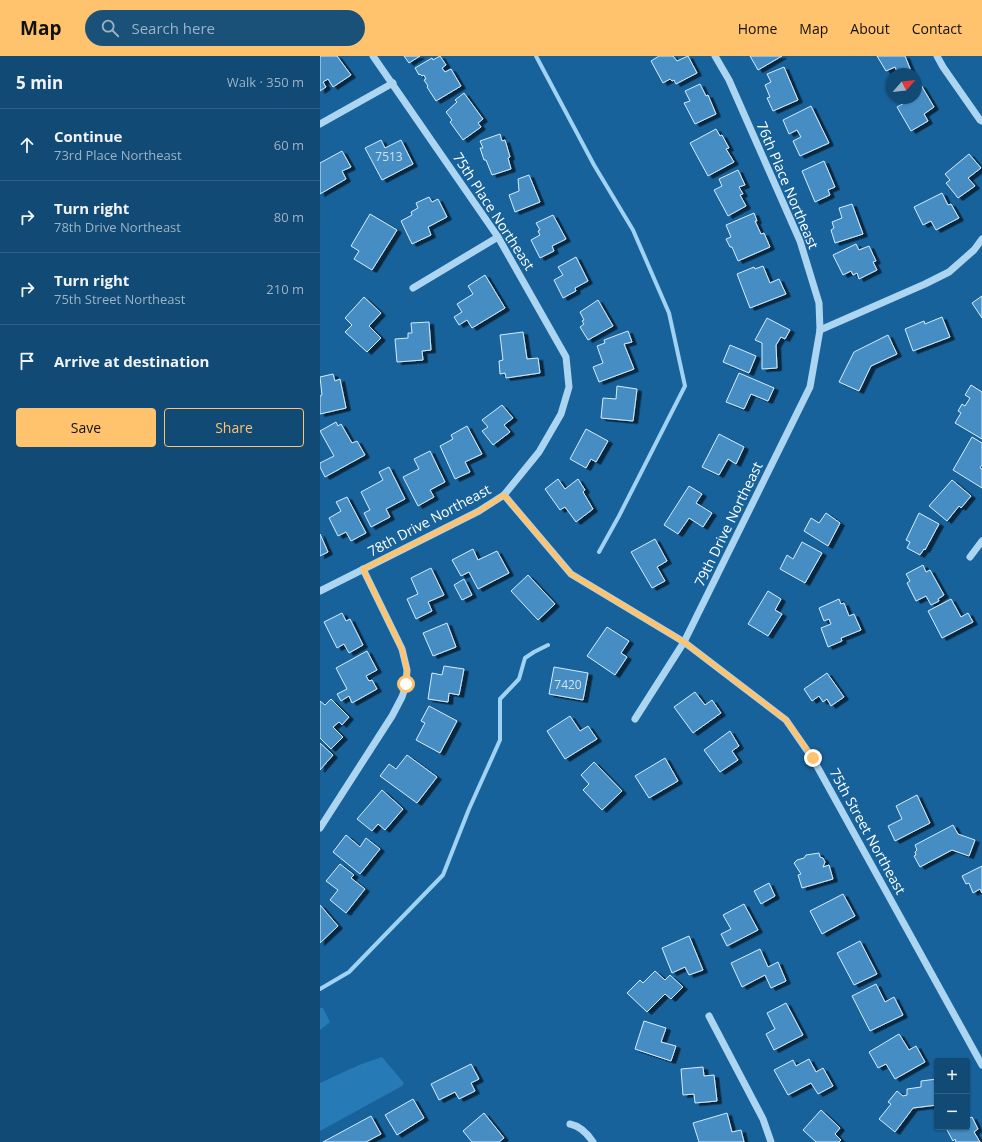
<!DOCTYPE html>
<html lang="en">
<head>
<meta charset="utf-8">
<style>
	:root { --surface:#114a74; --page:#1a5179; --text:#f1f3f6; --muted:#9cb3c5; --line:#306286; --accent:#ffc26d }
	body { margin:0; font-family:"Open Sans",sans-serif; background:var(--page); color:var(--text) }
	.controls { position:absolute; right:12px; bottom:12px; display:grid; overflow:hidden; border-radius:4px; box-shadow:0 1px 3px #0004 }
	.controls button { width:36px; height:36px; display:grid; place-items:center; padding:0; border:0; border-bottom:1px solid var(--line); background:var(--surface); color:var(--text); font:20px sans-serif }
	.compass { position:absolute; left:566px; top:12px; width:36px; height:36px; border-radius:50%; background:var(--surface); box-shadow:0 1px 3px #0004; rotate:62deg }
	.stop { position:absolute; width:12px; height:12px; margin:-9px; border:3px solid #ffc26d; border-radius:50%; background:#fff }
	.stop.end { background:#ffc26d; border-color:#fff; box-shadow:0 1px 4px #0008 }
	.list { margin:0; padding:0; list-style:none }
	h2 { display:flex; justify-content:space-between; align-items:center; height:52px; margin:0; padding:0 16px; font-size:17px }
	h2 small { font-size:13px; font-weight:400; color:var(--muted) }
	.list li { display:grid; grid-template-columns:26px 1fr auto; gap:12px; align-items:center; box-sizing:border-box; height:72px; padding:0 16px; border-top:1px solid var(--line) }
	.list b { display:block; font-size:15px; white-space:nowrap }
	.list p { margin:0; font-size:13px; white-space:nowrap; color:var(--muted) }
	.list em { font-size:13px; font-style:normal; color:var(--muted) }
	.actions { display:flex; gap:8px; padding:12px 16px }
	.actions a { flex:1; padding:9px 0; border:1px solid var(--accent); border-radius:4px; text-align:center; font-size:14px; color:var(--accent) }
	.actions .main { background:var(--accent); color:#111 }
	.icon { flex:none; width:22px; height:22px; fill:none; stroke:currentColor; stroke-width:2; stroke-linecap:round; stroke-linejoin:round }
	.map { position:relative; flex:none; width:662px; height:1086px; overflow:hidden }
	header { display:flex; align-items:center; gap:24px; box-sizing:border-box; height:56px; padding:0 20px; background:var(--accent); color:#111 }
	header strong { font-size:19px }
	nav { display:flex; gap:22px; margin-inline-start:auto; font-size:14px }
	.search { width:280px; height:36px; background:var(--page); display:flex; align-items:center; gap:10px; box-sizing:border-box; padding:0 14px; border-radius:22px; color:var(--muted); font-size:15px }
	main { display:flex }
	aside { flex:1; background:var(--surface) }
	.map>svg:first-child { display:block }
</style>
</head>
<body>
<header>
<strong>Map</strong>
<div class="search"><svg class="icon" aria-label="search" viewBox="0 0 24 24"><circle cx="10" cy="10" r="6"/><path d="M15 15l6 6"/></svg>Search here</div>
<nav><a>Home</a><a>Map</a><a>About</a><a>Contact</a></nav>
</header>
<main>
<aside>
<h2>5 min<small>Walk · 350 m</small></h2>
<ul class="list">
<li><svg class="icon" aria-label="ahead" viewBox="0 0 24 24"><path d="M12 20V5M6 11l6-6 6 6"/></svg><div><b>Continue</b><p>73rd Place Northeast</p></div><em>60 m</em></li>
<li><svg class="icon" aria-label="right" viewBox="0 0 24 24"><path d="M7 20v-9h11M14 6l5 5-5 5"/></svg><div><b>Turn right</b><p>78th Drive Northeast</p></div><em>80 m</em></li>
<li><svg class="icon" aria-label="right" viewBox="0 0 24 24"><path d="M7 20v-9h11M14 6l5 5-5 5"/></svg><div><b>Turn right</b><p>75th Street Northeast</p></div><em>210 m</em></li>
<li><svg class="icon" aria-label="arrive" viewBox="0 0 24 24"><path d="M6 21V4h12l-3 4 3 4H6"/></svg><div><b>Arrive at destination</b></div></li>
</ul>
<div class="actions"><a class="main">Save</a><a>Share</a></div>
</aside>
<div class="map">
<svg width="662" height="1086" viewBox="0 0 662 1086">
	<defs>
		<filter id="shadow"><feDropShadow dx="4.5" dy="2.5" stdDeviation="0" flood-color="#0009"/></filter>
	</defs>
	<rect width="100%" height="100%" fill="#17629b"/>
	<g fill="#267bb7">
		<polygon points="0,952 3,952 10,966 0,974"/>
		<polygon points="62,1001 84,1027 82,1030 0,1075 0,1027 39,1009"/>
	</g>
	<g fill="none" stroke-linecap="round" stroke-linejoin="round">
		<g stroke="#9fd2f4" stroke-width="4">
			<polyline points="216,0 274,109 313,174 349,257 365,330 299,460 279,496"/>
			<polyline points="0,933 29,916 123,819 149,753 180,684 180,643 199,623 205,602 214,596 228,589"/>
		</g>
	</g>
	<g fill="#448dc3" stroke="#d4ecfc" filter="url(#shadow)">
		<polygon points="0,0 17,0 31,19 13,31 8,23 3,26 6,31 0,35"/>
		<polygon points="84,0 100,0 89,7"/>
		<polygon points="120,0 126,9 122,12 125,16 131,13 141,30 116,45 107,31 108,30 104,24 106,23 104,19 102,20 100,18 99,19 95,12 112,2 113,4"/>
		<polygon points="339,0 353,0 357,5 368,0 377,17 356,28 354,24 352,25 350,23 343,27 331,5"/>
		<polygon points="430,0 462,0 438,14"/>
		<polygon points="557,0 585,0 591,15 584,18 578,18 575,11 566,15"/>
		<polygon points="464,11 478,44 453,55 447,42 450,41 445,29 451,26 447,18"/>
		<polygon points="380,28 386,40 388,39 396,58 375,68 364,47 370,45 365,35"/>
		<polygon points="601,29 614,51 604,58 608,65 591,75 577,51 590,44 589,42 596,42 596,32"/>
		<polygon points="144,37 163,63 158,67 161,71 143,84 130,66 132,64 126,56 137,46 135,44"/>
		<polygon points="491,50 509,87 480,100 473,85 481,81 477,74 469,78 463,64"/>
		<polygon points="396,73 400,80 402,79 409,92 406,93 414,106 388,120 370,87"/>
		<polygon points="180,78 182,85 185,84 190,101 188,102 191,113 172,119 166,104 164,104 160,92 163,92 160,85"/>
		<polygon points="61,84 65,92 81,84 93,108 62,124 45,92"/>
		<polygon points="22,95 31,111 22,115 26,123 0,138 0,107"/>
		<polygon points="649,98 661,112 648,122 655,130 638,142 626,127 630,124 625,118"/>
		<polygon points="504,105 515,131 508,134 510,139 495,146 482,115"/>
		<polygon points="418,114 425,129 419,131 423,138 420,139 426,150 408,160 394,134 402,130 399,123"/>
		<polygon points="209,119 220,146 195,156 189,139 199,135 198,123"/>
		<polygon points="622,137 628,149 631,148 639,162 616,174 611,165 603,169 594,151"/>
		<polygon points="109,141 112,146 118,143 127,161 108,171 111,179 92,188 81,165 92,159 91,156 98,152 96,147"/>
		<polygon points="532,148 543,178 515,187 511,174 514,172 512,166 522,162 519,152"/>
		<polygon points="434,157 437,165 435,165 441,178 444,177 450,191 418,205 412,191 410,191 406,183 411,181 406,169"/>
		<polygon points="50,158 77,174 52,214 34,203 39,195 31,190"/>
		<polygon points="233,159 246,183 232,190 234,195 220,202 211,184 220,179 218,175 220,174 216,167"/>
		<polygon points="536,188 539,194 549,190 556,205 553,206 557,214 539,223 537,217 533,219 531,215 523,219 513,199"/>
		<polygon points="256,201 268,225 255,232 256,235 243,242 234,224 243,219 238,211"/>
		<polygon points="443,210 450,227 459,223 466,238 430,252 417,218 434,211 435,213"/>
		<polygon points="165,219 185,252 152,272 147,264 139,269 134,261 142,256 137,248 153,238 148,230"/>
		<polygon points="662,240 662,262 652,247"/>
		<polygon points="44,241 61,257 49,270 61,282 47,296 25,276 32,269 25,262"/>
		<polygon points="278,244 293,270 268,284 260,271 264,268 262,265 264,264 260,256"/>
		<polygon points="622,261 630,281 593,295 585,273 604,265 605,268"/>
		<polygon points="447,262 470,274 465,283 461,281 456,289 457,312 442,313 442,287 435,284"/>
		<polygon points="109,266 111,294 102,295 103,304 77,306 75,283 88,282 88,277 92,277 91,267"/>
		<polygon points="308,275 312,286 304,288 314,313 279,326 273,311 283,307 277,290 285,287 284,284"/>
		<polygon points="203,276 207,303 218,302 220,317 186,322 185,317 180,318 179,305 183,304 180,279"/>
		<polygon points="568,279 577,298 551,310 539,335 519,326 534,296"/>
		<polygon points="410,289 436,300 429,317 403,306"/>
		<polygon points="419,317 454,332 448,345 431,338 424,353 406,346"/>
		<polygon points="13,318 15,325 20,323 26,352 0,358 0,340 2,339 0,321"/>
		<polygon points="651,329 662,336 662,383 635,367 641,357 638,355 642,348 645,350 650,342 645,339"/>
		<polygon points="297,330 317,333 313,365 281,362 283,342 296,343"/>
		<polygon points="182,349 193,362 184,369 190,376 173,389 162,375 168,371 162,364"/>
		<polygon points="16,366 18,370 21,368 32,387 37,385 45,399 5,421 0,411 0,407 14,400 0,375"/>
		<polygon points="147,370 162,398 145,406 150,416 135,423 120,390 133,383 131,379"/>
		<polygon points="266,373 288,385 276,406 271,403 266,412 250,403"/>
		<polygon points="399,378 424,391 416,408 408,403 399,419 382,411"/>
		<polygon points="652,381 662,387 662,409 660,412 662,413 662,432 633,414"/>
		<polygon points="110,395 125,426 110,434 114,441 98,450 83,421 99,413 94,403"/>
		<polygon points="69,411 85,443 66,453 70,461 51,471 44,457 50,454 41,436 63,424 59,416"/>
		<polygon points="238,423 245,433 258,423 265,434 263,436 273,453 256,466 245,451 240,454 225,433"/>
		<polygon points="632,424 651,440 641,452 639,450 627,465 609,450"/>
		<polygon points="369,430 382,438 376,447 392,457 383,471 369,462 358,478 344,469"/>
		<polygon points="27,441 46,477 31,485 26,476 18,480 9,462 21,455 16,446"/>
		<polygon points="506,457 520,467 508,490 484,475 491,462 499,467"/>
		<polygon points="599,457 619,468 605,494 604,493 600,499 587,492 590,486 586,484"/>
		<polygon points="0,478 8,496 0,500"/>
		<polygon points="335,483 347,505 337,511 345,525 332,532 311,496"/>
		<polygon points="482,486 502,497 485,527 460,513 467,499 473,503"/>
		<polygon points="153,493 158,504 177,495 189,517 158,533 149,516 141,520 132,504"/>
		<polygon points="603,509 606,516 610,514 624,539 618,543 619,545 611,549 606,540 596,545 587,527 590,525 586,518"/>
		<polygon points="111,512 124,539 108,546 112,555 96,563 87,543 98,538 91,522"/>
		<polygon points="208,519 235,548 218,564 191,535"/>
		<polygon points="144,523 152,539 142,544 134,529"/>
		<polygon points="448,535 461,543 455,554 462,558 448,580 428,568"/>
		<polygon points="519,543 521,548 524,547 529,560 534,558 541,574 521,582 522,585 508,591 501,572 511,568 509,563 504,565 499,552"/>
		<polygon points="631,543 641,561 648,557 653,566 622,582 608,555"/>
		<polygon points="22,557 26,565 30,563 43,589 29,597 24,588 17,592 4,566"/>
		<polygon points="127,567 136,591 113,600 103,577"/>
		<polygon points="287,571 309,585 301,597 307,601 295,619 267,600"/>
		<polygon points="47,595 57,614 46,620 49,625 52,624 57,633 32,647 29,640 21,645 17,638 27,633 16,612"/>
		<polygon points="124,610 144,613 139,639 129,637 128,646 108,643 112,617 122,619"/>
		<polygon points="234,611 268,617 263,644 229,638"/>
		<polygon points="507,617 524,641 511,650 507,643 503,646 499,640 492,645 484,633"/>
		<polygon points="375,636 385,649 392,644 401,657 373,677 354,651"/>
		<polygon points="11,643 29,661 22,669 19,666 13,671 23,681 11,693 0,682 0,645 5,649"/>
		<polygon points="109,650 137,665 120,697 96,684 105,667 101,665"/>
		<polygon points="250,660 260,675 268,670 277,683 245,703 227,675"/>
		<polygon points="410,675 419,690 412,695 418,704 400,716 384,694"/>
		<polygon points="0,687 13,699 0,714"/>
		<polygon points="87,699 117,721 97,747 60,720 69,708 76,713"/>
		<polygon points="345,702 358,725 329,742 315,720"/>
		<polygon points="274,706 302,735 282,754 263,734 269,728 261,719"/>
		<polygon points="62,734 83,753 65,774 58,768 52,775 37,763"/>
		<polygon points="597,739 610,767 575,785 568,770 582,763 576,750"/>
		<polygon points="633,769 638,778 655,784 649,800 632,794 600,811 594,800 596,799 595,796 597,794 595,789"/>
		<polygon points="26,779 40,791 46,782 60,793 40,818 13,796"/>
		<polygon points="499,797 500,801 503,802 505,806 503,811 509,809 513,823 482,832 478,819 481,818 474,807 477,804 484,802 486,799"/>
		<polygon points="20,808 34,819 31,822 45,833 26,857 10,844 18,834 6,825"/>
		<polygon points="662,810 662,837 660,833 653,837 649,827 646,828 642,820"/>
		<polygon points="449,827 455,840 441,848 434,835"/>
		<polygon points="523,838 535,860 502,878 490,855"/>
		<polygon points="424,848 438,874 407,890 401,878 411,873 403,859"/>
		<polygon points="0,849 18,870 0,887"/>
		<polygon points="369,880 383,914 369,919 365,911 352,917 342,892"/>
		<polygon points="540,885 557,918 534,929 517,897"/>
		<polygon points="440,893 448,911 458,906 466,925 451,932 445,919 422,931 411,907"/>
		<polygon points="335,915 345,924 350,919 363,931 351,943 345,938 327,956 307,937 320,924 323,927"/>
		<polygon points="556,928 565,946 574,941 583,959 550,975 532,940"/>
		<polygon points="466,947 483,979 454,994 446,978 455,973 447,957"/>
		<polygon points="324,965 346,972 341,986 356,990 351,1005 315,993"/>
		<polygon points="579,978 589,994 596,990 605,1006 575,1023 566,1008 558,1012 549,996"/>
		<polygon points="489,1003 496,1016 503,1012 513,1030 498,1038 491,1027 468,1039 454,1014 473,1004 476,1010"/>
		<polygon points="151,1008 159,1023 151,1027 155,1035 139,1043 135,1036 119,1044 111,1028"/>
		<polygon points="383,1011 384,1020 394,1019 397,1045 375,1047 374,1038 363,1039 361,1013"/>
		<polygon points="617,1023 617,1049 593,1052 575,1076 559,1063 571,1048 568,1046 577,1035 583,1040 587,1039 587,1033 601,1031 601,1025"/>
		<polygon points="93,1043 104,1062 77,1079 65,1059"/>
		<polygon points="501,1054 520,1072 515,1078 521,1084 519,1086 496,1086 483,1074"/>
		<polygon points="164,1057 184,1082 179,1086 152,1086 143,1075"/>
		<polygon points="407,1057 412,1076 421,1074 424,1086 379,1086 373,1067"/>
		<polygon points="51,1060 61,1078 46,1086 3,1086"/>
		<polygon points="652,1061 658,1073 654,1076 660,1086 636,1086 635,1083 633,1085 627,1074 632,1071 647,1071 647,1063"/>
	</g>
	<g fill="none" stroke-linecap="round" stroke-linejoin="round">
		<g stroke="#acd5f2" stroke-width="7">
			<polyline points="617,0 623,11 660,64 662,65"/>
			<polyline points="0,68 73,27"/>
			<polyline points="93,232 178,181"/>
			<polyline points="500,274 605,228 629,216 654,194 662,183"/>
			<polyline points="184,439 251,518 364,586 466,664 493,703 662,1009"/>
			<polyline points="650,501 662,485"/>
			<polyline points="0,535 159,455 184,439 219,396 241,358 249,331 246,301 178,181 53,0"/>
			<polyline points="315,663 364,586 490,331 500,274 499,247 480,185 409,24 395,0"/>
			<polyline points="0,772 72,660 82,641 86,629 87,614 82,593 43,513"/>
			<polyline points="389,960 443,1063 451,1086"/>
			<path d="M250,1068C260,1070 267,1077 273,1086"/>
		</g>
	</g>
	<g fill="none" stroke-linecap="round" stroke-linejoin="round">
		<polyline stroke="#ffc26d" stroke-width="5" points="86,628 87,614 82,593 43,513 159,455 184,439 251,518 364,586 466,664 493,702"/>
	</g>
	<g text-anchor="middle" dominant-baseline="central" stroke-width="3" stroke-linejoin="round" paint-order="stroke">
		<g font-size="12" fill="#d0e2f0">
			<text x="69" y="100">7513</text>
			<text x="248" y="628">7420</text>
		</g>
		<g font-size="14" fill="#fff" stroke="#17629b">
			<text transform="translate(468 129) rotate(67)">76th Place Northeast</text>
			<text transform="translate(174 155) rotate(57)">75th Place Northeast</text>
			<text transform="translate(109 464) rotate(-28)">78th Drive Northeast</text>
			<text transform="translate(408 468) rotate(-64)">79th Drive Northeast</text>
			<text transform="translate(548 775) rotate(61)">75th Street Northeast</text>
		</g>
	</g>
</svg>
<div class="controls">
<button>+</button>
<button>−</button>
</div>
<svg class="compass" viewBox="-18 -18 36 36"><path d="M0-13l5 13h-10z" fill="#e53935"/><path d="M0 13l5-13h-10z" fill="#9cb3c5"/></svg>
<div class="stop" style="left:86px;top:628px"></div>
<div class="stop end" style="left:493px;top:702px"></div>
</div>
</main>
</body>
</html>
